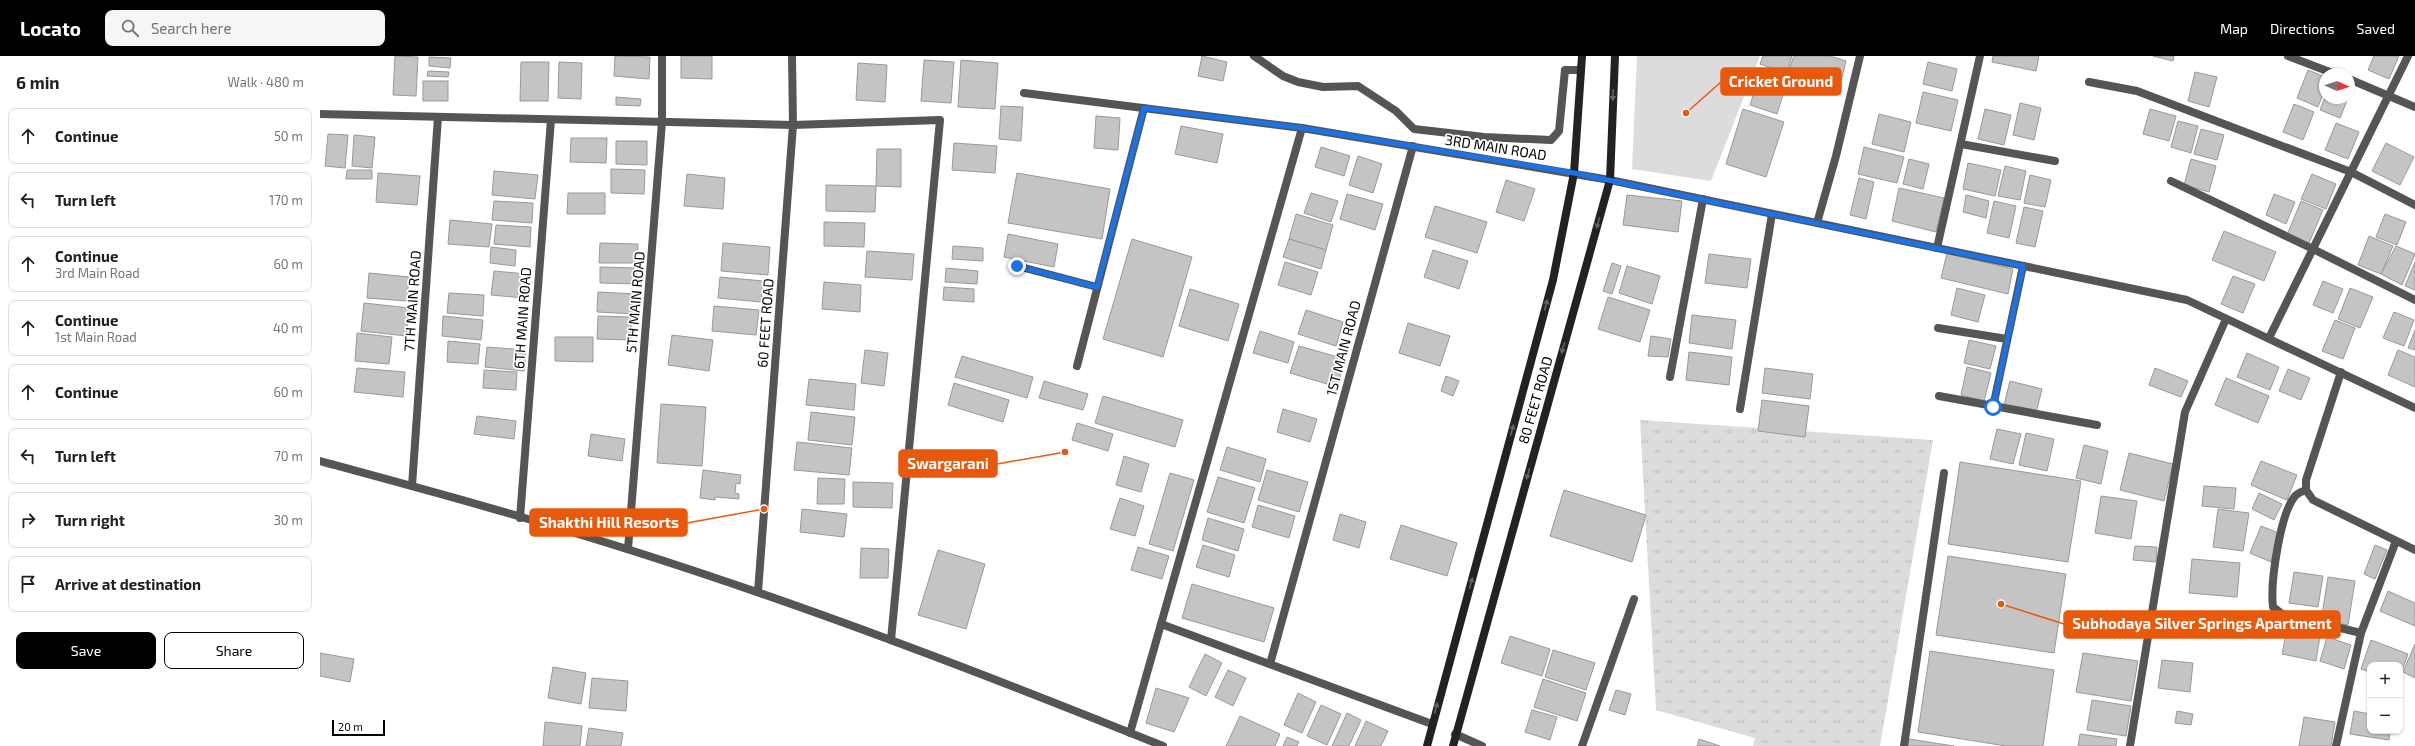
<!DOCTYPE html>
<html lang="en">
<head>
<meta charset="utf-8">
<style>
	:root { --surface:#fff; --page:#f6f6f6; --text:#202124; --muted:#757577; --line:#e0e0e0; --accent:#000 }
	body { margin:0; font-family:"Exo 2",sans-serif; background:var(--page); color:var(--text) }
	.controls { position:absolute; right:12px; bottom:12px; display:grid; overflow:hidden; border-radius:8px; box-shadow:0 1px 3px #0004 }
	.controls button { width:36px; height:36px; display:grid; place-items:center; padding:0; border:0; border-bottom:1px solid var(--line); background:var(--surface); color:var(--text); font:20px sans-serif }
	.compass { position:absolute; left:1999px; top:12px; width:36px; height:36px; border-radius:50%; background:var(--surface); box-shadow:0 1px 3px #0004; rotate:93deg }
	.scale { position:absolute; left:12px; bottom:10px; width:53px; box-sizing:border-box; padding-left:4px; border:2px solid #000; border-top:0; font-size:11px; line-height:14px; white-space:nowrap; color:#000; -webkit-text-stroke:3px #fff; paint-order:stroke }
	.stop { position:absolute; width:12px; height:12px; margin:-9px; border:3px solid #1a73e8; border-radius:50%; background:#fff }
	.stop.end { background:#1a73e8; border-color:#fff; box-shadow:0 1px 4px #0008 }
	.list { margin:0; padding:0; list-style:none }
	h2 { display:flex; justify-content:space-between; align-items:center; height:52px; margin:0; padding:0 16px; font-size:17px }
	h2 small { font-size:13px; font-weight:400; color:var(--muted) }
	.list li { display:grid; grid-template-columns:26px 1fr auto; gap:12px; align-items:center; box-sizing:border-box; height:56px; margin:0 8px 8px; padding:0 8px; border:1px solid var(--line); border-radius:8px }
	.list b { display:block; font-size:15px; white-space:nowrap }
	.list p { margin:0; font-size:13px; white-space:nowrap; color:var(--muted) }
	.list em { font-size:13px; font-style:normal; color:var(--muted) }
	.actions { display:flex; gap:8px; padding:12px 16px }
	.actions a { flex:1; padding:9px 0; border:1px solid var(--accent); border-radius:8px; text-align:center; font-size:14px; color:var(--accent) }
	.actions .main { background:var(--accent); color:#fff }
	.icon { flex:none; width:22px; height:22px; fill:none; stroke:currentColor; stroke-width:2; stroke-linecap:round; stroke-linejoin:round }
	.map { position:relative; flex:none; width:2095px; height:690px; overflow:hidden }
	header { display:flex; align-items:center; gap:24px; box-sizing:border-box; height:56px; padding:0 20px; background:var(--accent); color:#fff }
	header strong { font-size:19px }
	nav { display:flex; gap:22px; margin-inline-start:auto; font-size:14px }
	.search { width:280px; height:36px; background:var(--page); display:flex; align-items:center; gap:10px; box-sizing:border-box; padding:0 14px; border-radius:8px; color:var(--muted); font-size:15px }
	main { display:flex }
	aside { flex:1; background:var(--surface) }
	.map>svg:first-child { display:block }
</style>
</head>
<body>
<header>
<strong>Locato</strong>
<div class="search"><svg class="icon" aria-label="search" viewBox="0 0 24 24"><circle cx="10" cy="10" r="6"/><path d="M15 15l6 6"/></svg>Search here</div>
<nav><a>Map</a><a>Directions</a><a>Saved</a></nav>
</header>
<main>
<aside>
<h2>6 min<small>Walk · 480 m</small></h2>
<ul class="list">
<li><svg class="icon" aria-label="ahead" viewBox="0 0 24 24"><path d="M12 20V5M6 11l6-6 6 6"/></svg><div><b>Continue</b></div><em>50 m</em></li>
<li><svg class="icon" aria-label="left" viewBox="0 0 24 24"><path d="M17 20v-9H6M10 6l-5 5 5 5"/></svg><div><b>Turn left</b></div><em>170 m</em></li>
<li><svg class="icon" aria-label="ahead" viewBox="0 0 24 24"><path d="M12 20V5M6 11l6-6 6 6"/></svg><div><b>Continue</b><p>3rd Main Road</p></div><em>60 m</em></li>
<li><svg class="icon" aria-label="ahead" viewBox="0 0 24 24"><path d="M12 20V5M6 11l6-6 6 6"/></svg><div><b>Continue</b><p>1st Main Road</p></div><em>40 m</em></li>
<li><svg class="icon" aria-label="ahead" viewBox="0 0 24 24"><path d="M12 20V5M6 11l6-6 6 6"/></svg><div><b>Continue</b></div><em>60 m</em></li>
<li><svg class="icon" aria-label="left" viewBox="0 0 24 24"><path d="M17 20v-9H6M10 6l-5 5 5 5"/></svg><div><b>Turn left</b></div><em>70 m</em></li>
<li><svg class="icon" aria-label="right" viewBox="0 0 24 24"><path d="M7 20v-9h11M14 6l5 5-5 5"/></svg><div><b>Turn right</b></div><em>30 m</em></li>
<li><svg class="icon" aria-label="arrive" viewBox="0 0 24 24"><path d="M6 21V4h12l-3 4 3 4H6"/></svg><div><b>Arrive at destination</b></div></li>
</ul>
<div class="actions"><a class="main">Save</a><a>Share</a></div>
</aside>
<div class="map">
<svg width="2095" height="690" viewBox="0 0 2095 690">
	<defs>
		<pattern id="grass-tufts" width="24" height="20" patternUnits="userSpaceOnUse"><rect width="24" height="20" fill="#dcdcdc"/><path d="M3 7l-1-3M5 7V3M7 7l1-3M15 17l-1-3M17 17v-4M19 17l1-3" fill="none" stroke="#bbb"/></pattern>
	</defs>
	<rect width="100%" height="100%" fill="#fff"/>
	<polygon fill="url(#grass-tufts)" points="1320,364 1613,384 1560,690 1433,690 1435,682 1336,654"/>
	<polygon fill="#dcdcdc" points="1317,0 1440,0 1391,125 1312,113"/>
	<g fill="#c4c4c4" stroke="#999">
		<polygon points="75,0 98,1 96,40 73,39"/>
		<polygon points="295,0 330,1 329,23 294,20"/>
		<polygon points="361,0 392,0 392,23 361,22"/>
		<polygon points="882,0 907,6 903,25 878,20"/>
		<polygon points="1443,0 1472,0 1467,17 1440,8"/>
		<polygon points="1474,0 1510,0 1526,5 1520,29 1469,14"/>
		<polygon points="1673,0 1719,0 1716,15 1672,6"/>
		<polygon points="1833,0 1854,0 1853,5"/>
		<polygon points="2054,0 2079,0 2069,23 2048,14"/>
		<polygon points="109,1 131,2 130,12 109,10"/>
		<polygon points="604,4 634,6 631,47 601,45"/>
		<polygon points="641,4 678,7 675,53 638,51"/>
		<polygon points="201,6 229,6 228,45 200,45"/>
		<polygon points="239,6 262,7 261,43 238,42"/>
		<polygon points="1608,6 1637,13 1632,35 1603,28"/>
		<polygon points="538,7 567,9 565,46 536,44"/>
		<polygon points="1441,14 1468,22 1457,58 1430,49"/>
		<polygon points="1988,14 2005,21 2005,33 1998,51 1977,42"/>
		<polygon points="108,15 129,16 128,21 107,20"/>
		<polygon points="1875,16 1897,21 1889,51 1868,45"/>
		<rect x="103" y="25" width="25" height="20"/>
		<polygon points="1603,36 1638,44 1631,75 1596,67"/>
		<polygon points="296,41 321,43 320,50 296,49"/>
		<polygon points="2005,41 2028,42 2020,62 2000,54"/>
		<polygon points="1700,47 1721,52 1714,84 1693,79"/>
		<polygon points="1974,48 1994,56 1983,84 1963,76"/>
		<polygon points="681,50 703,51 701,85 679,83"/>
		<polygon points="1423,53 1464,66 1446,121 1406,108"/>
		<polygon points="1665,53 1691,59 1684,89 1658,83"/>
		<polygon points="1830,53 1856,60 1849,85 1823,78"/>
		<polygon points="1559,58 1591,66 1584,96 1552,88"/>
		<polygon points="776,60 800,62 798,94 774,92"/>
		<polygon points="1858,65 1878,70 1871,97 1851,91"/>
		<polygon points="2016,67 2039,76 2028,103 2005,94"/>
		<polygon points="861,70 903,78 897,107 855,98"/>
		<polygon points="1881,73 1904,79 1897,104 1874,98"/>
		<polygon points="8,78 28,79 25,112 5,110"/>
		<polygon points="34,79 55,81 52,112 32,110"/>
		<polygon points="251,82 287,82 286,107 250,106"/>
		<polygon points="296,85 327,85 327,109 296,108"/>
		<polygon points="634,87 677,90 675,117 632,114"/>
		<polygon points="2066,87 2094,101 2080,129 2052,115"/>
		<polygon points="1001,91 1030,100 1024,120 995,111"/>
		<polygon points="1544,91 1584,101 1577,127 1538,118"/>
		<polygon points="557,93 581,93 581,131 556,130"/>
		<polygon points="1038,100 1062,108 1053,137 1029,129"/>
		<polygon points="1589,103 1609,108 1603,133 1583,128"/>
		<polygon points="1871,103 1896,110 1889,136 1864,129"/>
		<polygon points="1648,107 1681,114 1675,140 1643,133"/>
		<polygon points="1685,110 1706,115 1700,144 1678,140"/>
		<polygon points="291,113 325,114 324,138 291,137"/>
		<polygon points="27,114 52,114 52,123 26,123"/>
		<polygon points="174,115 218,119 215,143 172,139"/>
		<polygon points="58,117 100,120 97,149 56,146"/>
		<polygon points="697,117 790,133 782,183 688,167"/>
		<polygon points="367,118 405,122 403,153 364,150"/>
		<polygon points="1992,118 2016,128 2006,153 1981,143"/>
		<polygon points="1710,119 1731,124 1725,151 1704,147"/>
		<polygon points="1539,122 1554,126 1546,163 1530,159"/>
		<polygon points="1186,124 1215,133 1204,165 1176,156"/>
		<polygon points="506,129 556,130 555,156 506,155"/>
		<polygon points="1579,132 1624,142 1616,176 1572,165"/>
		<polygon points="248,137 285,137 285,158 247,158"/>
		<polygon points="991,137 1018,145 1011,166 984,157"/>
		<polygon points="1027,138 1063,148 1055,174 1020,163"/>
		<polygon points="1954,138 1975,146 1966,168 1946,159"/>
		<polygon points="1307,139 1362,145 1358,176 1303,169"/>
		<polygon points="1646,139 1669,145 1666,162 1643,156"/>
		<polygon points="174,145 213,147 212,167 172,164"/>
		<polygon points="1674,145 1696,150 1689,182 1667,177"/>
		<polygon points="1981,145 2003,154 1989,187 1967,179"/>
		<polygon points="1115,150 1167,166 1157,197 1105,181"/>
		<polygon points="1704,151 1723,155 1715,191 1696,187"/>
		<polygon points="976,158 1013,169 1006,194 969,183"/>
		<polygon points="2065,158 2086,166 2077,189 2056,181"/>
		<polygon points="130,164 172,168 169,191 128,188"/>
		<polygon points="504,166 545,167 544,191 504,190"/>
		<polygon points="176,169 211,171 210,191 174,188"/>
		<polygon points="1904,175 1956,196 1944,225 1892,204"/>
		<polygon points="688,178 738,188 734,211 684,201"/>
		<polygon points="2049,180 2073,190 2061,218 2038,209"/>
		<polygon points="812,183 872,201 843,301 783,283"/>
		<polygon points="969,183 1006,194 1001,213 963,201"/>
		<polygon points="280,187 318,188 317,207 279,207"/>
		<polygon points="403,187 450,191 448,219 401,215"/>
		<polygon points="633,190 663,192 663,205 632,203"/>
		<polygon points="2076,190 2095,198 2082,229 2061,218"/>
		<polygon points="171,191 196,194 195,210 170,207"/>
		<polygon points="1113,194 1148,205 1139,233 1104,221"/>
		<polygon points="547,195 594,198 592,224 545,221"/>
		<polygon points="1627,197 1693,213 1688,238 1621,222"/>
		<polygon points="1389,198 1431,203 1427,232 1385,227"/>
		<polygon points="965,206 998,216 991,239 958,229"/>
		<polygon points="2095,206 2095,234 2085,230"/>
		<polygon points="1292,207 1301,210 1292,238 1283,235"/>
		<polygon points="1307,210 1340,220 1332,248 1299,237"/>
		<polygon points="280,211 317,212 316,228 280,227"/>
		<polygon points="626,212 658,215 657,228 625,226"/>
		<polygon points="174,215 207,218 204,242 171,239"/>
		<polygon points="49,217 89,221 87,245 47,242"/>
		<polygon points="1913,220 1935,228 1923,257 1901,248"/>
		<polygon points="400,221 443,225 441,246 398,242"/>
		<polygon points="2003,225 2023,233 2013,257 1993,249"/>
		<polygon points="504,226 541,229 540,256 502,253"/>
		<polygon points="624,231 654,233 654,246 623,244"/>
		<polygon points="1637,232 1665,239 1658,266 1631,259"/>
		<polygon points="2030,232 2053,241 2040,272 2018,263"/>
		<polygon points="870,233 919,248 908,285 859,270"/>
		<polygon points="278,236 317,238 315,258 277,256"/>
		<polygon points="129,237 164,239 163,260 127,257"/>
		<polygon points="1288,241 1330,254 1320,286 1278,273"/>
		<polygon points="44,247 89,252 86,280 41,275"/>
		<polygon points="394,250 439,254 436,279 392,275"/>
		<polygon points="986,254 1023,266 1016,290 978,278"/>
		<polygon points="2074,256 2094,264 2084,290 2063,282"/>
		<polygon points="1372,259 1416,264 1412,293 1369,287"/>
		<polygon points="123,260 163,264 161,284 122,280"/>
		<polygon points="278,260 311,261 311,284 277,283"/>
		<polygon points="2015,264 2035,272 2023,303 2002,295"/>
		<polygon points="1088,267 1130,280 1120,310 1079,297"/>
		<polygon points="2095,274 2095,294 2088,292"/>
		<polygon points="940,275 974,286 968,307 933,297"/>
		<polygon points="37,277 72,281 69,308 35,305"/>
		<polygon points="352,279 393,284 389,315 348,309"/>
		<polygon points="1331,280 1351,283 1348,301 1328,300"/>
		<polygon points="235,281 273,281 273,306 235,305"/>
		<polygon points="1649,284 1676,290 1670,313 1644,307"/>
		<polygon points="128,285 160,288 158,308 127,306"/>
		<polygon points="979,290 1025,303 1017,331 970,317"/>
		<polygon points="167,291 206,294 204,315 165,311"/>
		<polygon points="545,294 568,297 564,330 541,327"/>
		<polygon points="2078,294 2095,301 2095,331 2068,319"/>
		<polygon points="1369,296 1412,301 1409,329 1366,324"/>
		<polygon points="1927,297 1959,311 1950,334 1917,321"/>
		<polygon points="642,300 713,321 707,342 635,321"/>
		<polygon points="1647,311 1671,317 1664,345 1641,339"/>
		<polygon points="37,312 85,316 83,341 34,336"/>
		<polygon points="1445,312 1493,318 1490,343 1442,337"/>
		<polygon points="1835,312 1868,325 1861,341 1829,329"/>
		<polygon points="1968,313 1990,322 1981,344 1959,335"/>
		<polygon points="164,314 197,316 196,334 163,332"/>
		<polygon points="1126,320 1139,325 1133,340 1121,335"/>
		<polygon points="1906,322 1949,340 1938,367 1895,349"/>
		<polygon points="489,323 536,328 534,354 486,349"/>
		<polygon points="724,325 768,338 763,354 719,342"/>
		<polygon points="1690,325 1722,333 1716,357 1684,349"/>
		<polygon points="634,327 689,344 683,366 628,349"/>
		<polygon points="783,340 863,364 855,391 775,367"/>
		<polygon points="1442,344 1489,350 1485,381 1438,375"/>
		<polygon points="341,348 386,351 382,410 337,407"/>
		<polygon points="963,353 997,363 990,386 957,376"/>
		<polygon points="491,356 535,361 532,389 488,384"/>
		<polygon points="157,360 196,365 194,383 154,378"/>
		<polygon points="757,367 793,378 788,395 752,384"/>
		<polygon points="1677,373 1701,378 1693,408 1670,403"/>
		<polygon points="1706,377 1734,383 1727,415 1699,409"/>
		<polygon points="271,378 305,383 302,405 268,400"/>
		<polygon points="477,386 532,392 529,419 474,414"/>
		<polygon points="1764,389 1788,395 1781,428 1756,422"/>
		<polygon points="907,391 946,403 940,426 900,414"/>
		<polygon points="1809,397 1853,408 1844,445 1800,434"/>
		<polygon points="804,400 829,408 821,436 796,429"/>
		<polygon points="1941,405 1977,419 1967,444 1931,429"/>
		<polygon points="1640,406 1761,425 1748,506 1628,488"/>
		<polygon points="383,414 421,419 420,428 416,427 415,437 419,438 419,443 395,441 395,444 380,442"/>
		<polygon points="947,414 988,426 979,456 938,444"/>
		<polygon points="850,417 874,424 853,495 829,488"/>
		<polygon points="898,421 935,432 924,467 887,456"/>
		<polygon points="498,422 525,423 524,448 497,448"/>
		<polygon points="533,426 573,427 572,452 533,451"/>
		<polygon points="1884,430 1916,432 1914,453 1882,450"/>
		<polygon points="1244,434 1326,459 1312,506 1230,480"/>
		<polygon points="1939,437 1962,448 1954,464 1932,453"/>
		<polygon points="1781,440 1817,445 1811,483 1775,477"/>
		<polygon points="800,442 824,450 815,480 790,473"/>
		<polygon points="938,449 975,460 969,482 932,471"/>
		<polygon points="482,453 527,458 524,481 480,476"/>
		<polygon points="1898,453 1929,457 1923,495 1893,491"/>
		<polygon points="1020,458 1046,466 1039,492 1013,484"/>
		<polygon points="888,462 924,473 918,495 882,484"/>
		<polygon points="1081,469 1137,487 1127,520 1070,503"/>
		<polygon points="1941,470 1961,478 1951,506 1930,497"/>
		<polygon points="883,489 915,499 909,521 876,511"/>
		<polygon points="2055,489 2067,494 2055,523 2044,518"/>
		<polygon points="1815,490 1837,491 1836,506 1813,504"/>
		<polygon points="818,491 849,500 842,523 811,514"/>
		<polygon points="541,492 569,493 568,522 540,522"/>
		<polygon points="618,494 665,508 646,573 598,559"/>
		<polygon points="1628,500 1746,518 1734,597 1616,579"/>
		<polygon points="1872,503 1920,507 1917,541 1869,537"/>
		<polygon points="1974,516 2003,520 1998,551 1969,547"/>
		<polygon points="2008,521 2035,525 2028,569 2001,565"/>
		<polygon points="872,528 954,552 944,586 862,562"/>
		<polygon points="2068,535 2095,547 2095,570 2060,555"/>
		<polygon points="1967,573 2000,580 1996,605 1962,598"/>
		<polygon points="1190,580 1230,593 1222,620 1181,607"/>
		<polygon points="2007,581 2031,589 2024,613 2000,605"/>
		<polygon points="2051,584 2088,598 2080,621 2080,609 2050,609 2050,616 2041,613"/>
		<polygon points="2095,588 2095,622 2083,616"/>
		<polygon points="1233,594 1275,607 1266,634 1225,621"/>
		<polygon points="1610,595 1734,614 1723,690 1686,690 1598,676"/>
		<polygon points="0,597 34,603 30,626 0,620"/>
		<polygon points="1763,597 1818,605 1811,645 1756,636"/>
		<polygon points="885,598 902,607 886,640 869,631"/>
		<polygon points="1842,604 1873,607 1870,636 1838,632"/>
		<polygon points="233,611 266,617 261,648 228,642"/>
		<polygon points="908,614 926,622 913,650 895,641"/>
		<polygon points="272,622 308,625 306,655 269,652"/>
		<polygon points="1223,623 1266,637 1257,665 1214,651"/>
		<polygon points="836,632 869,642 854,676 826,667"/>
		<polygon points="1296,634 1311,638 1305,659 1289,654"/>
		<polygon points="978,637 996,646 982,677 964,669"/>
		<polygon points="1772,644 1811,650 1806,680 1767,674"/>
		<polygon points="1001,649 1021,658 1007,689 987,680"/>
		<polygon points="1212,654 1237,661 1230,684 1205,676"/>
		<polygon points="1857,655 1873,658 1871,669 1855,667"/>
		<polygon points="2034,655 2050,658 2050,675 2070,675 2069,684 2030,678"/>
		<polygon points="1027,657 1041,664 1029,690 1012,690"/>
		<polygon points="920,660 960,678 955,690 906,690"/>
		<polygon points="1984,661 2015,666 2011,690 1979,690"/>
		<polygon points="1046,665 1068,675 1061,690 1035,690"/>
		<polygon points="225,666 262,670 260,690 223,690"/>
		<polygon points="269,672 303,677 301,690 266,690"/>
		<polygon points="1760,678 1797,683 1796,690 1758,690"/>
		<polygon points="967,681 979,686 977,690 963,690"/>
		<polygon points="1379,683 1400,690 1377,690"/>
		<polygon points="1589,683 1634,690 1588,690"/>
	</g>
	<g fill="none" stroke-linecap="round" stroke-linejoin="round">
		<g stroke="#555" stroke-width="8">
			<polyline points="934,0 963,20 978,26 1003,31 1038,30 1076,55 1094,73 1164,81 1231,84 1239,75 1245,14 1261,14"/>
			<polyline points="1968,0 2015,18"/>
			<polyline points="2029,23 2095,51"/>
			<polyline points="1769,26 1817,35 2031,116 2095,149"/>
			<polyline points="704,37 982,72 810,677"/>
			<polyline points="0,58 473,69 620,64 571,584"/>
			<polyline points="982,72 1290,124"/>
			<polyline points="1641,88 1735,105"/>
			<polyline points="1851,125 1993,193 2095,244"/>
			<polyline points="1497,167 1516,100 1540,0"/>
			<polyline points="1617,192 1660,0"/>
			<polyline points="697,210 777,231"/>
			<polyline points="1618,272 1687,283"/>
			<polyline points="757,310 824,52"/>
			<polyline points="2021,316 1986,424 1986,434 1993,444 2095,494"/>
			<polyline points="1350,321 1383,143"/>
			<polyline points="1619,340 1777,369"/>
			<polyline points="1673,351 1703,210"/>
			<polyline points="1420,353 1452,158"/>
			<polyline points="92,430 118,61"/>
			<path d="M1986,434C1983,435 1978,437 1975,440C1960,458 1950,527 1953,551L1962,558L2041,577"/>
			<polyline points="200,462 231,64"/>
			<polyline points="308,493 342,66 342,0"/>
			<polyline points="438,536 473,69 472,0"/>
			<polyline points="841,568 1112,668"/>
			<polyline points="950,608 1093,90"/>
			<polyline points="1135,678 1162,690"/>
			<polyline points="1262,690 1314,543"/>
			<polyline points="1584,690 1624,417"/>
			<polyline points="1810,690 1865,356 1906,263"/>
			<polyline points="2016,690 2041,577 2076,485"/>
		</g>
		<g stroke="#555" stroke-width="8">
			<polyline points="1290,124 1867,244 2095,352"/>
			<polyline points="1949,282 2088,0"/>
			<path d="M0,405C103,433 207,461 310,494C490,551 667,619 843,690"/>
		</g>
		<g stroke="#222" stroke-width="8">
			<polyline points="1107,690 1233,224 1254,117 1262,0"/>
			<polyline points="1133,690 1290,124 1295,0"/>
		</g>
	</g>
	<defs><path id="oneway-solid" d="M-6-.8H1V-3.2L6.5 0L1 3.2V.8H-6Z"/></defs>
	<g fill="#646464">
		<use href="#oneway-solid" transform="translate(1293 39) rotate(92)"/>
		<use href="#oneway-solid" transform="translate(1278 167) rotate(106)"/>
		<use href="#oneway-solid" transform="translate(1226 249) rotate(-75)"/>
		<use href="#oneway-solid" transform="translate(1243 292) rotate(106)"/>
		<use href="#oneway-solid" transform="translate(1192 374) rotate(-75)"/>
		<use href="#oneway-solid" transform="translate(1208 418) rotate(106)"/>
		<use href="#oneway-solid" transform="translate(1151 527) rotate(-75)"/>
		<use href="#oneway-solid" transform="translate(1116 652) rotate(-75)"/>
	</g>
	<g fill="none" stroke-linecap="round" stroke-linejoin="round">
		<polyline stroke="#1a73e8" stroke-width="5" points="697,210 777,231 824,52 982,72 1254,117 1703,210 1673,351"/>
	</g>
	<g text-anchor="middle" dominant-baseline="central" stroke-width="3.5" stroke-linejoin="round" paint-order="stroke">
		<g font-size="14" fill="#000" stroke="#fff">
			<text transform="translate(1176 91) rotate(9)">3RD MAIN ROAD</text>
			<text transform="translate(92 245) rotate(-86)">7TH MAIN ROAD</text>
			<text transform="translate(315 246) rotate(-85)">5TH MAIN ROAD</text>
			<text transform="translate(202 262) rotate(-86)">6TH MAIN ROAD</text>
			<text transform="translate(445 267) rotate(-86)">60 FEET ROAD</text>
			<text transform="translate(1023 292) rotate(-75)">1ST MAIN ROAD</text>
			<text transform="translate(1215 344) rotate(-74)">80 FEET ROAD</text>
		</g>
	</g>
	<path fill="none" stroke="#e8590c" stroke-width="1.5" d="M1366 57L1401 26M745 396L677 408M444 453L367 467M1681 548L1744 568"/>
	<g fill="#e8590c" stroke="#fff" stroke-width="1.5">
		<circle cx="1366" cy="57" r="4"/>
		<circle cx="745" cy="396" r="4"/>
		<circle cx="444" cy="453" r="4"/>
		<circle cx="1681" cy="548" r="4"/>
	</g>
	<g fill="#e8590c" stroke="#e8590c" stroke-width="1.5">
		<rect x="1401" y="12" width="120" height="27" rx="4"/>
		<rect x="579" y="394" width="98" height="27" rx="4"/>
		<rect x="210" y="453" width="157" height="27" rx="4"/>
		<rect x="1744" y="555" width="276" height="27" rx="4"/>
	</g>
	<g font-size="15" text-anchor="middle" font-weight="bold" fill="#fff">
		<text x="1461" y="31">Cricket Ground</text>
		<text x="628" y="413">Swargarani</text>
		<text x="289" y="472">Shakthi Hill Resorts</text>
		<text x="1882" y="573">Subhodaya Silver Springs Apartment</text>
	</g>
</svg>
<div class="controls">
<button>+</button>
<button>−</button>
</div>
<svg class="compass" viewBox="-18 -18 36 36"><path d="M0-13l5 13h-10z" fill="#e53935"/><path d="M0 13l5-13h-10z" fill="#757577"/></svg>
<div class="scale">20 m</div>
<div class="stop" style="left:1673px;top:351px"></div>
<div class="stop end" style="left:697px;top:210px"></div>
</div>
</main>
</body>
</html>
